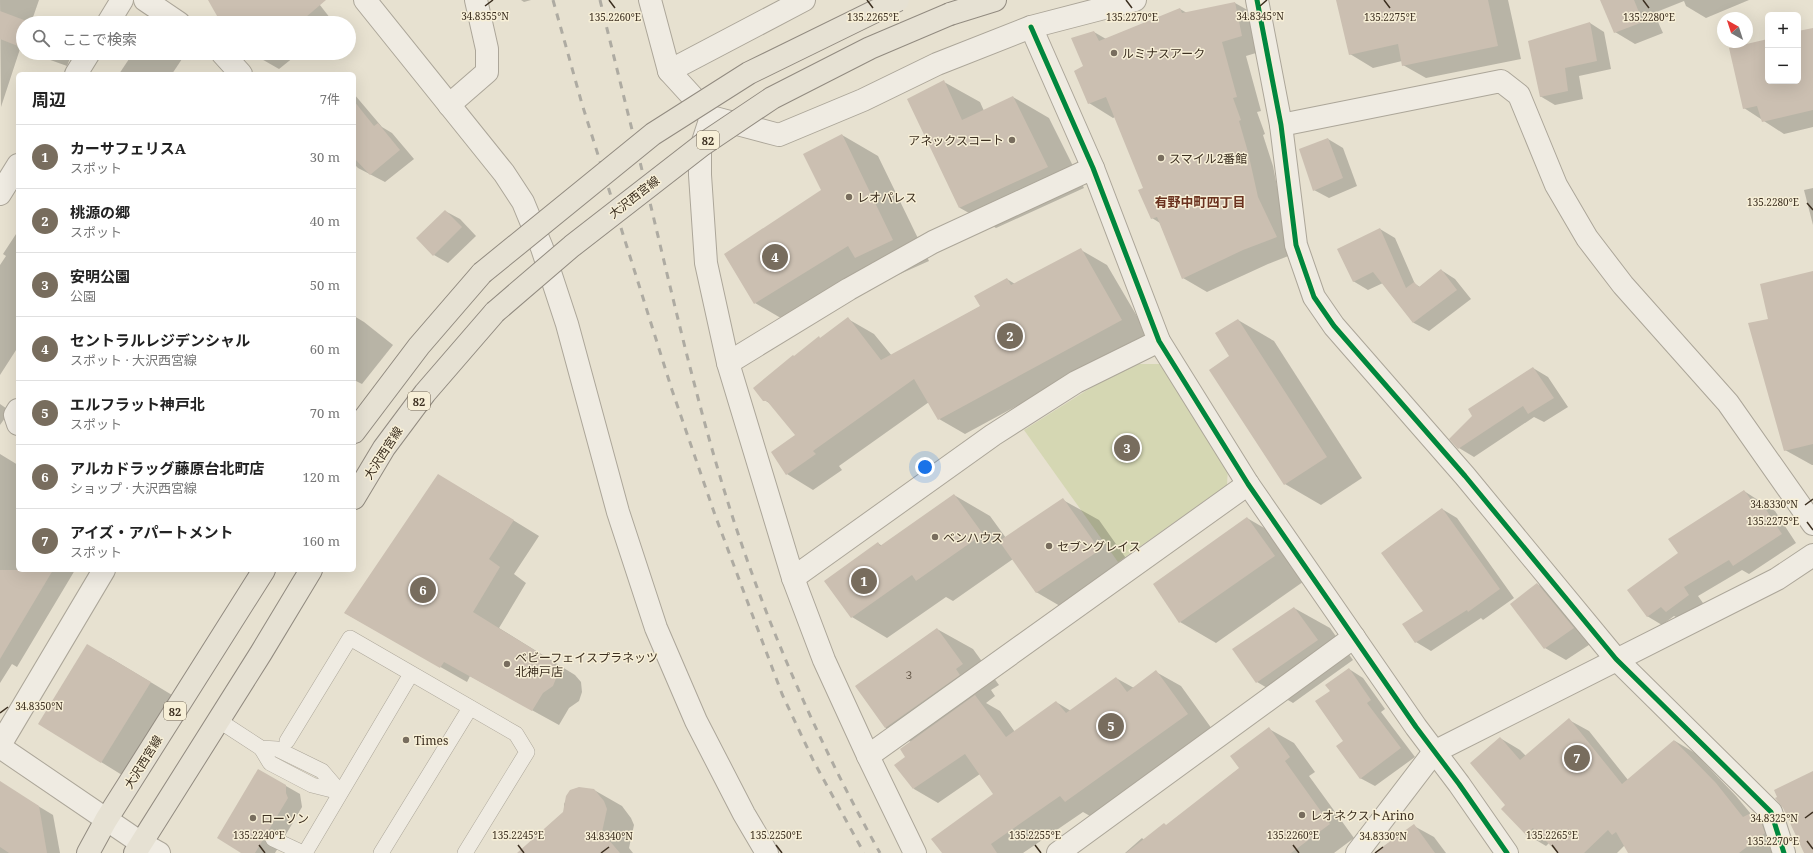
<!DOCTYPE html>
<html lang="ja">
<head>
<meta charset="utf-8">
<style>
	:root { --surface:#fff; --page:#f6f6f6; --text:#222; --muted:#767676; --line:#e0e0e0; --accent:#786d5e }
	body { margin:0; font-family:"Noto Serif","Noto Sans JP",serif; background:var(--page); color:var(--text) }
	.controls { position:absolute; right:12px; top:12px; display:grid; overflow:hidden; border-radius:6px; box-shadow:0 4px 16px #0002 }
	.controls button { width:36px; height:36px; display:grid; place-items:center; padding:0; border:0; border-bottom:1px solid var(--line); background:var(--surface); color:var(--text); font:20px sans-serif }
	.compass { position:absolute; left:1717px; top:12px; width:36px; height:36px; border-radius:50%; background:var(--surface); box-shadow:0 4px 16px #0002; rotate:321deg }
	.you { position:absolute; left:925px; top:467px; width:14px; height:14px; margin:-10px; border:3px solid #fff; border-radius:50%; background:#1a73e8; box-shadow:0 0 0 6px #1a73e833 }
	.badge { display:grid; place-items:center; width:26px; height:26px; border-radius:50%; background:var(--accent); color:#fff; font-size:13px; font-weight:700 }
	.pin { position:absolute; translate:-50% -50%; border:2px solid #fff; box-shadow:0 1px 4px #0006 }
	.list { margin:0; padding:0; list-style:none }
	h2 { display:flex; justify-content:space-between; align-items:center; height:52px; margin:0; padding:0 16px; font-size:17px }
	h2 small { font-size:13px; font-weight:400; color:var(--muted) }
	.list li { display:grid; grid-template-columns:26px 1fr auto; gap:12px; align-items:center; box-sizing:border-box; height:64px; padding:0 16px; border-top:1px solid var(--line) }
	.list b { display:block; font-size:15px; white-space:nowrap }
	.list p { margin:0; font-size:13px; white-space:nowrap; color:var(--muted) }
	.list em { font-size:13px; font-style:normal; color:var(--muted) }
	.icon { flex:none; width:22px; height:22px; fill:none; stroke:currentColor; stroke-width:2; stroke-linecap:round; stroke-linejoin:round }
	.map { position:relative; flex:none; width:1813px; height:853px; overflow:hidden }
	.search { position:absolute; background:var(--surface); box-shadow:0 4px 16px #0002; left:16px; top:16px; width:340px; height:44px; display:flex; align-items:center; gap:10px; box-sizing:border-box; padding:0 14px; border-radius:22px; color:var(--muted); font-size:15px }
	.panel { position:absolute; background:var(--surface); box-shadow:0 4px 16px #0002; left:16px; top:72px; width:340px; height:500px; border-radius:6px }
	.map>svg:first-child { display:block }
</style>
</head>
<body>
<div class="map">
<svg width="1813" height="853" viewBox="0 0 1813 853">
	<rect width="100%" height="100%" fill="#e7e1d0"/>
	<polygon fill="#d5d7b3" points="1135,364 1160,364 1228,467 1227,485 1118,562 1024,430 1114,373"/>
	<g fill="#0003">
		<polygon points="0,0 39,0 31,23 23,23 23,50 20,49 1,107"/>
		<polygon points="217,0 316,0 334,23 223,23"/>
		<polygon points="521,0 531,0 524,2"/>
		<polygon points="1337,0 1508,0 1521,59 1426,78 1403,65 1402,61 1373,68 1350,54"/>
		<polygon points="1602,0 1749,0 1706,18 1686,6 1684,1 1654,13 1663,33 1635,44 1615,32"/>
		<polygon points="1235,3 1260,17 1266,50 1246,56 1261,111 1257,112 1265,134 1263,135 1273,166 1282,212 1301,251 1268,264 1207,292 1183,278 1160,223 1152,218 1144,188 1115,117 1113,118 1089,103 1084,66 1094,32 1106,39 1180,9 1187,13"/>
		<polygon points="1590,23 1604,32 1611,69 1579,76 1583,99 1555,105 1540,96"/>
		<polygon points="1813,29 1813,127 1784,134 1744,108 1768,40 1768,81 1798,81 1798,32"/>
		<polygon points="31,53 72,53 67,66"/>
		<polygon points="133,53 186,53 172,74 119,74"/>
		<polygon points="255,53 299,53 279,69 258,57"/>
		<polygon points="944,82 980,102 984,111 1013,97 1049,118 1084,188 996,228 960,208"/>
		<polygon points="354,94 382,127 392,133 414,159 385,182 358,168 354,164"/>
		<polygon points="842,135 878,156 929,261 891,278 877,270 791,324 755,303 822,190"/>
		<polygon points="1328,139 1343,148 1357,186 1329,198 1314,190"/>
		<polygon points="1813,188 1813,225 1804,190"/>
		<polygon points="445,211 460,219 476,236 448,263 434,255"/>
		<polygon points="1380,229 1395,238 1415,284 1420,287 1441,270 1455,279 1471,299 1429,331 1414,323 1383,283 1368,290 1353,281"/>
		<polygon points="18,231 18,347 0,375 0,265 6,256 3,254"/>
		<polygon points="1081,250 1107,265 1148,335 965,434 939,419 929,402 839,466 842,470 813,490 787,474 796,435 771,404 764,400 794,357 848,319 874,334 892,356 981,306 1007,279 1015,284"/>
		<polygon points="1813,272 1813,465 1812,465 1785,450 1769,319"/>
		<polygon points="354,316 364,322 393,345 362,384 354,380"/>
		<polygon points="1238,320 1274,341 1362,478 1321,505 1285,484 1230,357"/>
		<polygon points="1533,368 1548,377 1568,407 1544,422 1534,417 1474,457 1459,448 1450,439"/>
		<polygon points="0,404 10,411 0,425"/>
		<polygon points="0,454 18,465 18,570 75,570 17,667 12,664 0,683"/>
		<polygon points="464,490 539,536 514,574 526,583 499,628 575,675 581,682 582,692 579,701 569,708 559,725 470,676 467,682 345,613"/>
		<polygon points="1744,491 1775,511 1796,543 1749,574 1742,570 1698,596 1703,603 1681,620 1674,616 1662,625 1647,616 1679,554"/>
		<polygon points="954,495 990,516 1006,538 1063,500 1099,520 1135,571 1072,613 1036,592 1013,559 953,601 946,597 887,638 852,617 878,543 882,546"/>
		<polygon points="1442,509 1457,518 1514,598 1483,620 1481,618 1431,651 1416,642 1404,625 1424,611"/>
		<polygon points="1247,518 1283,539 1310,577 1216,643 1180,622"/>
		<polygon points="1537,584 1558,596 1595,641 1566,660 1545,648"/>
		<polygon points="1294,608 1330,628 1353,660 1293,703 1257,682"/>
		<polygon points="937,629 973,649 999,685 991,690 995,696 986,703 1000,711 1015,732 1056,702 1071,711 1116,678 1134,688 1156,672 1181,686 1212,729 1090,816 1083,812 1023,853 943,853 995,794 980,774 938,803 914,789 907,757 911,742 886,728 857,686"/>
		<polygon points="109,657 172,695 122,775 101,762"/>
		<polygon points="1349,669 1363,678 1385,709 1381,712 1415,757 1375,786 1360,778 1345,741 1331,692"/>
		<polygon points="1569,720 1589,731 1628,780 1675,741 1695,753 1736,796 1751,814 1753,813 1773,825 1774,853 1629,853 1625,845 1617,853 1560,853 1549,843 1546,846 1526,834 1506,805 1500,738 1520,750 1526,756"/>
		<polygon points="1269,729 1294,743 1315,772 1309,776 1354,838 1334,853 1125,853 1142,838 1144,840 1167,826 1240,768"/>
		<polygon points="258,770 300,794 302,807 275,853 243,853"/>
		<polygon points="0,783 53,815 60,853 0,853"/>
		<polygon points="594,790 622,806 631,818 634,825 629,848 633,853 519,853 564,813 564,804 571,791"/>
		<polygon points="1414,826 1434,837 1446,853 1397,853"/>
	</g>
	<g fill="#cbbfb1">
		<polygon points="208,0 326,0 299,23 221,23"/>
		<polygon points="1336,0 1488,0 1498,46 1402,66 1398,44 1349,55"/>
		<polygon points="1600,0 1634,0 1643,22 1614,33"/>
		<polygon points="1235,2 1242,36 1222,42 1237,97 1233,98 1241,120 1239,121 1248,152 1258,197 1277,237 1243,250 1182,279 1157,217 1151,219 1138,190 1143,188 1106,97 1088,104 1074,71 1083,66 1071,38 1094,31 1099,41 1180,8 1182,13"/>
		<polygon points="0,11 32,23 23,23 23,48 0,39"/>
		<polygon points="1590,22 1597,61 1565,68 1568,91 1540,97 1528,41"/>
		<polygon points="1813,28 1813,110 1762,122 1757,106 1743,109 1729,48 1768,39 1768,81 1798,81 1798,31"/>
		<polygon points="36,53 54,53 52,59"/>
		<polygon points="944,80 962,120 1013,96 1048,167 959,208 907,99"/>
		<polygon points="354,101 374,126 378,123 400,150 370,175 354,158"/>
		<polygon points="842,134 893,240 855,258 848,246 754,304 724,254 821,190 803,154"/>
		<polygon points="1328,138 1343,178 1313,191 1299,149"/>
		<polygon points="445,210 462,227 433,256 416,238"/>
		<polygon points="1380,228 1406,288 1414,282 1419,287 1441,269 1457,290 1413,323 1373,272 1353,282 1337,249"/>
		<polygon points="1081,248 1122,320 938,420 914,379 813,451 816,454 786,475 771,452 795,435 767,401 763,401 753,388 793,355 794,356 819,336 820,338 848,317 881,360 980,306 974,296 1007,278 1011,285"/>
		<polygon points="1813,271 1813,444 1784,451 1748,323 1768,319 1760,284"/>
		<polygon points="1238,319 1327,457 1284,485 1209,370 1229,356 1215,333"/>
		<polygon points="1533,367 1554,398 1528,414 1523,406 1458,449 1449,439 1472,416 1468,409"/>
		<polygon points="438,474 514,520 489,559 500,567 473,612 549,659 556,666 557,676 553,686 543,693 532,711 444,662 440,668 344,613"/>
		<polygon points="1744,490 1755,505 1761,502 1782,534 1733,566 1729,560 1684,587 1689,595 1666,612 1661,607 1647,617 1627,590 1678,553 1668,539"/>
		<polygon points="954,494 983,534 916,581 912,575 851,618 824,581 878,542 880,546"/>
		<polygon points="1063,498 1100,550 1036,593 999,541"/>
		<polygon points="1442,508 1500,589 1468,612 1467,610 1415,643 1402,624 1423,611 1381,553"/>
		<polygon points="1247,517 1275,556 1179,623 1153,584"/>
		<polygon points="0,570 53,570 0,659"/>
		<polygon points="1537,583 1574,628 1544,649 1510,604"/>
		<polygon points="1294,607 1318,640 1256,683 1232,649"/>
		<polygon points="937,628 963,664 956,669 960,675 885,728 855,686"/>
		<polygon points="87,644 151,682 101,763 38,724"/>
		<polygon points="1349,668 1371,700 1367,703 1401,748 1360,779 1336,746 1343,741 1315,701 1330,691 1325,685"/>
		<polygon points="1156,670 1188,714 1065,802 1060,796 991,844 997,853 942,853 931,839 993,794 965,754 913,789 894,765 905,757 900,749 975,695 1006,737 1056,701 1066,713 1116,677 1127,692"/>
		<polygon points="1569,718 1622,784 1674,740 1716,783 1743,817 1753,812 1760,819 1765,833 1739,853 1628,853 1616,832 1612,835 1608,830 1584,853 1558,853 1533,828 1526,835 1501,809 1505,805 1470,763 1500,737 1520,760"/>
		<polygon points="1269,727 1290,757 1285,761 1330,824 1291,853 1126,853 1164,823 1166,825 1239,768 1230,756"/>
		<polygon points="258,769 286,785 286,793 288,798 255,853 241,853 217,838"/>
		<polygon points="1813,771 1813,853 1804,853 1783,808 1775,798 1777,797 1774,790"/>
		<polygon points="0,781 39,806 47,853 9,853 0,847"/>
		<polygon points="579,787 594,789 604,801 607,809 602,832 620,853 517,853 563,812 566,796 570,790"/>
		<polygon points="1414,824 1435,853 1374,853"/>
	</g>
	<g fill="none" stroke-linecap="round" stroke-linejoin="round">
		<g stroke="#aca699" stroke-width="16">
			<g id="service">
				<polyline points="218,720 261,748 277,749 322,771 340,792"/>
				<polyline points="287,741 350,638 516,734 527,752 465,853"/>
				<polyline points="261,748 270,763 312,785 340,792"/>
				<polyline points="273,839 303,853"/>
				<polyline points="305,853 411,674"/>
				<polyline points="381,853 470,708"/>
			</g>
		</g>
		<g stroke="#aca699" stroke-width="24">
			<g id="minor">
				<polyline points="145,0 179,23"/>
				<polyline points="650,0 669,71 711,117 779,135 863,100 937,64 1031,27 1135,0"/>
				<polyline points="1257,0 1281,125 1296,245 1314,297 1334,326 1465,476 1616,659 1771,812 1784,853"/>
				<polyline points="1031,27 1093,168 1159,341 1248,484 1416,727 1459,784 1507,853"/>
				<polyline points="222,53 241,74"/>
				<polyline points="669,71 804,0"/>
				<polyline points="449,105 487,72 487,49 476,0"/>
				<polyline points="711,117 700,151 700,175 706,263 728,363 793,578 824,660 868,756 915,853"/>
				<polyline points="1281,125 1501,81 1519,95 1556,185 1587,238 1623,285 1728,403 1813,524"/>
				<polyline points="728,363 849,289 933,242 1093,168"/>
				<polyline points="18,410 15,415 18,424"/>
				<polyline points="793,578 993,435 1076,382 1159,341"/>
				<polyline points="0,745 104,570"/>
				<polyline points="868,756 1248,484"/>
				<polyline points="1058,853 1354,637"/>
				<polyline points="1357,853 1434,752 1777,579 1813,555"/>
			</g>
		</g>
		<g stroke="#aca699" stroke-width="24">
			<g id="tertiary">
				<polyline points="365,0 504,173 523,202 542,248 567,324 618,512 656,628 696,721 744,814 767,853"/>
				<polyline points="108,23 122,0"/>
				<polyline points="76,74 89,53"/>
				<polyline points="0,194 18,165"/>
				<polyline points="0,747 141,843 159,853"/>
			</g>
		</g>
		<g stroke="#928b80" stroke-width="24">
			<g id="primary">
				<polyline points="950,14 995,0"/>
				<polyline points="354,432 419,346 482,273"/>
				<polyline points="354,498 384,448 425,393 495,312"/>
				<polyline points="88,853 106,820 264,570"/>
				<polyline points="135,853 261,653 311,570"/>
			</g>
		</g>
		<use href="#service" stroke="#efebe2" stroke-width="15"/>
		<use href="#minor" stroke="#efebe2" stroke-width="22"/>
		<use href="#tertiary" stroke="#efebe2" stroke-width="22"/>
		<use href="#primary" stroke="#e6e1d3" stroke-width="22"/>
		<g stroke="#aeaba2" stroke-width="3" stroke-dasharray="7 7" stroke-linecap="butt">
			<polyline points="553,0 582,104 672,390 715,515 782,694 814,762 864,853"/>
			<path d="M600,0C617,70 635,141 652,211C676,311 699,411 730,509C768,628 819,744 880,853"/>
		</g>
		<g stroke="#928b80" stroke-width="24" stroke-linecap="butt">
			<g id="primary-bridge">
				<polyline points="482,273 653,134 749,73 898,0"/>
				<polyline points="495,312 572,246 702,145 772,98 870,48 950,14"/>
			</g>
		</g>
		<use href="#primary-bridge" stroke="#e6e1d3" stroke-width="22"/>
		<g stroke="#f7efd7" stroke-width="8">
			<g id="cycleway">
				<polyline points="1257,0 1281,125 1296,245 1314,297 1334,326 1465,476 1616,659 1771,812 1784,853"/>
				<polyline points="1031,27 1093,168 1159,341 1248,484 1416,727 1459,784 1507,853"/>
			</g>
		</g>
		<use href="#cycleway" stroke="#00873e" stroke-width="5"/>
	</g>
	<path fill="none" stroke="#3c2f20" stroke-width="1.5" d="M609,0L615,8M867,0L873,8M1126,0L1132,8M1384,0L1390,8M1643,0L1649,8M485,6L493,0M1260,6L1267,0M1807,203L1813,210M1805,505L1813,499M1807,522L1813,530M0,713L8,707M1805,818L1813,812M1807,841L1813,849M259,845L265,853M518,845L524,853M776,845L782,853M1035,845L1041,853M1293,845L1299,853M1552,845L1558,853M601,853L609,847M1375,853L1383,847"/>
	<g fill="#786d5e" stroke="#f7efd7" stroke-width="1.5">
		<circle cx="1114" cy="53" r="4"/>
		<circle cx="1012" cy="140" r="4"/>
		<circle cx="1161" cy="158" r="4"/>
		<circle cx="849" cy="197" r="4"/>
		<circle cx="935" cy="537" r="4"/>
		<circle cx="1049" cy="546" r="4"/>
		<circle cx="507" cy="664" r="4"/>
		<circle cx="406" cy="740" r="4"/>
		<circle cx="1302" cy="815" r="4"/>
		<circle cx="253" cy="818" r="4"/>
	</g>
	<g text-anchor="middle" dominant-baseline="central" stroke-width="3" stroke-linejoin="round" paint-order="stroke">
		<g font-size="10" fill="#605344">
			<text x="909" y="675">３</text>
		</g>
		<g fill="#f7efd7" stroke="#746957" stroke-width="1">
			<rect x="697" y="131" width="22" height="18" rx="3"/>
			<rect x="408" y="392" width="22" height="18" rx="3"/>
			<rect x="164" y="702" width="22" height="18" rx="3"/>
		</g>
		<g font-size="11" font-weight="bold" fill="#3c2f20">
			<text x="708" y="140">82</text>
			<text x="419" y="401">82</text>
			<text x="175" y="711">82</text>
		</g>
		<g font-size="12" fill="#3c2f20" stroke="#f7efd7" text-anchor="start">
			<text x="1122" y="53">ルミナスアーク</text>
			<text x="1004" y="140" text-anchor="end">アネックスコート</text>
			<text x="1169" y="158">スマイル2番館</text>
			<text x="857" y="197">レオパレス</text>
			<text x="943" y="537">ベンハウス</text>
			<text x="1057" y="546">セブングレイス</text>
			<text x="515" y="657">ベビーフェイスプラネッツ<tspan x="515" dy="14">北神戸店</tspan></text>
			<text x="414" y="740">Times</text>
			<text x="1310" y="815">レオネクストArino</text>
			<text x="261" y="818">ローソン</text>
		</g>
		<g font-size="12" fill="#3c2f20" stroke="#f7efd7">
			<text transform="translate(634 197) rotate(-38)">大沢西宮線</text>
			<text transform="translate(383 453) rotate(-57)">大沢西宮線</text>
			<text transform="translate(143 762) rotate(-58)">大沢西宮線</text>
		</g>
		<g font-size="13" font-weight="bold" fill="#6a311e" stroke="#f7efd7">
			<text x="1200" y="202">有野中町四丁目</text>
		</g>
	</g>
	<g font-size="10" text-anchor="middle" fill="#3c2f20" stroke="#f7efd7" stroke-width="3" stroke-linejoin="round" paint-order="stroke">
		<text x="485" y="20">34.8355°N</text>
		<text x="1260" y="20">34.8345°N</text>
		<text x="1649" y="21">135.2280°E</text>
		<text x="615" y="21">135.2260°E</text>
		<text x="873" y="21">135.2265°E</text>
		<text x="1132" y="21">135.2270°E</text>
		<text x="1390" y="21">135.2275°E</text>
		<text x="1773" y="206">135.2280°E</text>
		<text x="1774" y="508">34.8330°N</text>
		<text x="1773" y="525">135.2275°E</text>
		<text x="39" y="710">34.8350°N</text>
		<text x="1774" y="822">34.8325°N</text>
		<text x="259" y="839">135.2240°E</text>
		<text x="518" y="839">135.2245°E</text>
		<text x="776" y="839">135.2250°E</text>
		<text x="1035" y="839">135.2255°E</text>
		<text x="1293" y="839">135.2260°E</text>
		<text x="1552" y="839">135.2265°E</text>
		<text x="609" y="840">34.8340°N</text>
		<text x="1383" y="840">34.8330°N</text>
		<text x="1773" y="845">135.2270°E</text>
	</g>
</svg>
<div class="controls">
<button>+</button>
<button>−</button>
</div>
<svg class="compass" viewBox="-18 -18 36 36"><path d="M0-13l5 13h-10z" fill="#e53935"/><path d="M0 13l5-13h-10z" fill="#767676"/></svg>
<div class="you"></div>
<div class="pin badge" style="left:864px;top:581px">1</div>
<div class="pin badge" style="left:1010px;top:336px">2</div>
<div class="pin badge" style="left:1127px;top:448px">3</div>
<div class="pin badge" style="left:775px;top:257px">4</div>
<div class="pin badge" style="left:1111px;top:726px">5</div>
<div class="pin badge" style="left:423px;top:590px">6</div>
<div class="pin badge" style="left:1577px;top:758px">7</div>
<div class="search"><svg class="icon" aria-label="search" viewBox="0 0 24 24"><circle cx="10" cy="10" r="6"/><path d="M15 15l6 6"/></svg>ここで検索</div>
<section class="panel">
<h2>周辺<small>7件</small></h2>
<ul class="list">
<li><span class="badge">1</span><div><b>カーサフェリスA</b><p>スポット</p></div><em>30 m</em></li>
<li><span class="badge">2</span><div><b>桃源の郷</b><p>スポット</p></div><em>40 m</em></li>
<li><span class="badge">3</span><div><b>安明公園</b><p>公園</p></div><em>50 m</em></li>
<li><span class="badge">4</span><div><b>セントラルレジデンシャル</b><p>スポット · 大沢西宮線</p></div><em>60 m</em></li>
<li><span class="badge">5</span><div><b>エルフラット神戸北</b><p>スポット</p></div><em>70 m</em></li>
<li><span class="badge">6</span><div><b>アルカドラッグ藤原台北町店</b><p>ショップ · 大沢西宮線</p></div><em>120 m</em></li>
<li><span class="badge">7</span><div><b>アイズ・アパートメント</b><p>スポット</p></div><em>160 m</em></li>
</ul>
</section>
</div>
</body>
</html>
